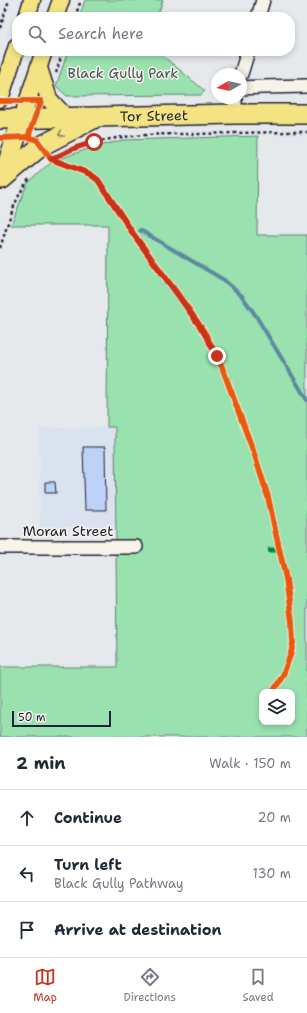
<!DOCTYPE html>
<html lang="en">
<head>
<meta charset="utf-8">
<style>
	:root { --surface:#fff; --page:#f2f2f3; --text:#1f2937; --muted:#747a83; --line:#e0e1e3; --accent:#c8321e }
	body { margin:0; font-family:"Shantell Sans",sans-serif; background:var(--page); color:var(--text) }
	.controls { position:absolute; right:12px; bottom:12px; display:grid; overflow:hidden; border-radius:8px; box-shadow:0 2px 6px #0003 }
	.controls button { width:36px; height:36px; display:grid; place-items:center; padding:0; border:0; border-bottom:1px solid var(--line); background:var(--surface); color:var(--text); font:20px sans-serif }
	.compass { position:absolute; left:211px; top:68px; width:36px; height:36px; border-radius:50%; background:var(--surface); box-shadow:0 2px 6px #0003; rotate:261deg }
	.scale { position:absolute; left:12px; bottom:10px; width:99px; box-sizing:border-box; padding-left:4px; border:2px solid #22223b; border-top:0; font-size:11px; line-height:14px; white-space:nowrap; color:#22223b; -webkit-text-stroke:3px #f7f3e8; paint-order:stroke }
	.stop { position:absolute; width:12px; height:12px; margin:-9px; border:3px solid #c8321e; border-radius:50%; background:#fff }
	.stop.end { background:#c8321e; border-color:#fff; box-shadow:0 1px 4px #0008 }
	.list { margin:0; padding:0; list-style:none }
	h2 { display:flex; justify-content:space-between; align-items:center; height:52px; margin:0; padding:0 16px; font-size:17px }
	h2 small { font-size:13px; font-weight:400; color:var(--muted) }
	.list li { display:grid; grid-template-columns:26px 1fr auto; gap:12px; align-items:center; box-sizing:border-box; height:56px; padding:0 16px; border-top:1px solid var(--line) }
	.list b { display:block; font-size:15px; white-space:nowrap }
	.list p { margin:0; font-size:13px; white-space:nowrap; color:var(--muted) }
	.list em { font-size:13px; font-style:normal; color:var(--muted) }
	.icon { flex:none; width:22px; height:22px; fill:none; stroke:currentColor; stroke-width:2; stroke-linecap:round; stroke-linejoin:round }
	.map { position:relative; flex:none; width:307px; height:737px; overflow:hidden }
	.search { position:absolute; background:var(--surface); box-shadow:0 2px 6px #0003; left:12px; right:12px; top:12px; height:44px; display:flex; align-items:center; gap:10px; box-sizing:border-box; padding:0 14px; border-radius:16px; color:var(--muted); font-size:15px }
	.sheet { height:220px; background:var(--surface) }
	nav { display:flex; justify-content:space-around; align-items:center; box-sizing:border-box; height:56px; border-top:1px solid var(--line); background:var(--surface); font-size:11px; color:var(--muted) }
	nav a { display:grid; justify-items:center; gap:2px }
	nav .on { color:var(--accent) }
	.map>svg:first-child { display:block }
</style>
</head>
<body>
<div class="map">
<svg width="307" height="737" viewBox="0 0 307 737">
	<rect width="100%" height="100%" fill="#e6e9ec"/>
	<filter id="ink" filterUnits="userSpaceOnUse"><feTurbulence type="fractalNoise" baseFrequency=".025" numOctaves="2"/><feDisplacementMap in="SourceGraphic" scale="8" xChannelSelector="R" yChannelSelector="G"/><feConvolveMatrix kernelMatrix="1 2 1 2 8 2 1 2 1" color-interpolation-filters="sRGB"/></filter>
	<g filter="url(#ink)">
		<polygon fill="#dae2ef" points="115,427 115,527 40,527 39,428"/>
		<g fill="#99e1af" stroke="#5e8275" fill-rule="evenodd">
			<polygon points="85,0 163,0 157,17 79,17"/>
			<polygon points="68,51 157,51 205,91 201,95 67,96 56,86"/>
			<path d="M258,136L257,235H307V737H0V667H117L115,427H107L108,225H11L27,184L44,168L54,161L76,153L94,147L123,140ZM262,692H292V722H262Z"/>
		</g>
		<g fill="none" stroke-linecap="round" stroke-linejoin="round">
			<polyline stroke="#5d89a1" stroke-width="4" points="140,230 224,280 242,296 256,316 307,400"/>
		</g>
		<g fill="#bed1f6" stroke="#22223b">
			<polygon points="83,447 105,447 106,510 85,510"/>
			<polygon points="45,482 55,482 56,493 45,493"/>
		</g>
		<g fill="none" stroke-linecap="round" stroke-linejoin="round">
			<g stroke="#22223b" stroke-width="16">
				<g id="minor">
					<polyline points="258,17 263,0"/>
					<polyline points="241,74 248,51"/>
					<polyline points="241,88 262,87 307,86"/>
					<polyline points="235,114 235,98"/>
					<polyline points="0,547 136,547"/>
				</g>
			</g>
			<g stroke="#22223b" stroke-width="19">
				<g id="major">
					<polyline points="27,17 32,0"/>
					<polyline points="55,17 61,0"/>
					<polyline points="39,68 49,99 66,117"/>
					<polyline points="0,99 17,46"/>
					<polyline points="22,118 44,51"/>
				</g>
			</g>
			<g stroke="#22223b" stroke-width="22">
				<g id="highway">
					<path id="s1" d="M0,119L235,114H307"/>
					<polyline points="3,178 22,118"/>
					<polyline points="2,179 41,146 93,119"/>
				</g>
			</g>
			<g stroke="#22223b" stroke-width="2.5" stroke-dasharray="3 3" stroke-linecap="butt">
				<polyline points="75,17 81,0"/>
				<polyline points="0,28 9,0"/>
				<polyline points="56,73 63,51"/>
				<path d="M73,149C113,134 155,134 197,134C234,133 270,132 307,132"/>
				<path d="M0,248C8,224 14,198 30,178"/>
			</g>
			<use href="#minor" stroke="#f7f3e8" stroke-width="13"/>
			<use href="#major" stroke="#f4e382" stroke-width="16"/>
			<use href="#highway" stroke="#f4e382" stroke-width="19"/>
			<polyline stroke="#00873e" stroke-width="5" stroke-dasharray="10 5" stroke-linecap="butt" points="268,550 280,550"/>
			<g stroke="#f7f3e8" stroke-width="8">
				<g id="cycleway">
					<polyline points="0,101 41,101 28,137"/>
					<polyline points="0,138 28,137 37,140 51,159 90,174 98,180 134,235 180,297 206,335 222,367 255,456 268,497 276,534 286,579 292,622 293,643 291,653 283,675 273,692"/>
				</g>
			</g>
			<use href="#cycleway" stroke="#e8590c" stroke-width="6"/>
		</g>
		<defs><path id="oneway-chevron" d="M-2-3.5L2.5 0L-2 3.5" fill="none" stroke-width="1.6" stroke-linecap="round" stroke-linejoin="round"/></defs>
		<use stroke="#8b825e" href="#oneway-chevron" transform="translate(61 134) rotate(153)"/>
	</g>
	<g fill="none" stroke-linecap="round" stroke-linejoin="round" filter="url(#ink)">
		<polyline stroke="#c8321e" stroke-width="5" points="94,142 75,148 51,159 90,174 98,180 134,235 200,326 217,356"/>
	</g>
	<g text-anchor="middle" dominant-baseline="central" stroke-width="3" stroke-linejoin="round" paint-order="stroke">
		<g font-size="14" fill="#405258" stroke="#f7f3e8">
			<text x="123" y="73">Black Gully Park</text>
		</g>
		<g font-size="14" fill="#22223b" stroke="#f7f3e8">
			<text stroke="none"><textPath href="#s1" startOffset="154">Tor Street</textPath></text>
			<text x="68" y="531">Moran Street</text>
		</g>
	</g>
</svg>
<div class="controls">
<button><svg class="icon" aria-label="layers" viewBox="0 0 24 24"><path d="M12 4l9 5-9 5-9-5zM3 14l9 5 9-5"/></svg></button>
</div>
<svg class="compass" viewBox="-18 -18 36 36"><path d="M0-13l5 13h-10z" fill="#e53935"/><path d="M0 13l5-13h-10z" fill="#747a83"/></svg>
<div class="scale">50 m</div>
<div class="stop" style="left:94px;top:142px"></div>
<div class="stop end" style="left:217px;top:356px"></div>
<div class="search"><svg class="icon" aria-label="search" viewBox="0 0 24 24"><circle cx="10" cy="10" r="6"/><path d="M15 15l6 6"/></svg>Search here</div>
</div>
<section class="sheet">
<h2>2 min<small>Walk · 150 m</small></h2>
<ul class="list">
<li><svg class="icon" aria-label="ahead" viewBox="0 0 24 24"><path d="M12 20V5M6 11l6-6 6 6"/></svg><div><b>Continue</b></div><em>20 m</em></li>
<li><svg class="icon" aria-label="left" viewBox="0 0 24 24"><path d="M17 20v-9H6M10 6l-5 5 5 5"/></svg><div><b>Turn left</b><p>Black Gully Pathway</p></div><em>130 m</em></li>
<li><svg class="icon" aria-label="arrive" viewBox="0 0 24 24"><path d="M6 21V4h12l-3 4 3 4H6"/></svg><div><b>Arrive at destination</b></div></li>
</ul>
</section>
<nav>
<a class="on"><svg class="icon" aria-label="map" viewBox="0 0 24 24"><path d="M3 6l6-2 6 2 6-2v14l-6 2-6-2-6 2zM9 4v14M15 6v14"/></svg>Map</a>
<a><svg class="icon" aria-label="directions" viewBox="0 0 24 24"><path d="M12 3l9 9-9 9-9-9zM9 14v-3h6M13 9l2 2-2 2"/></svg>Directions</a>
<a><svg class="icon" aria-label="saved" viewBox="0 0 24 24"><path d="M7 4h10v16l-5-4-5 4z"/></svg>Saved</a>
</nav>
</body>
</html>
